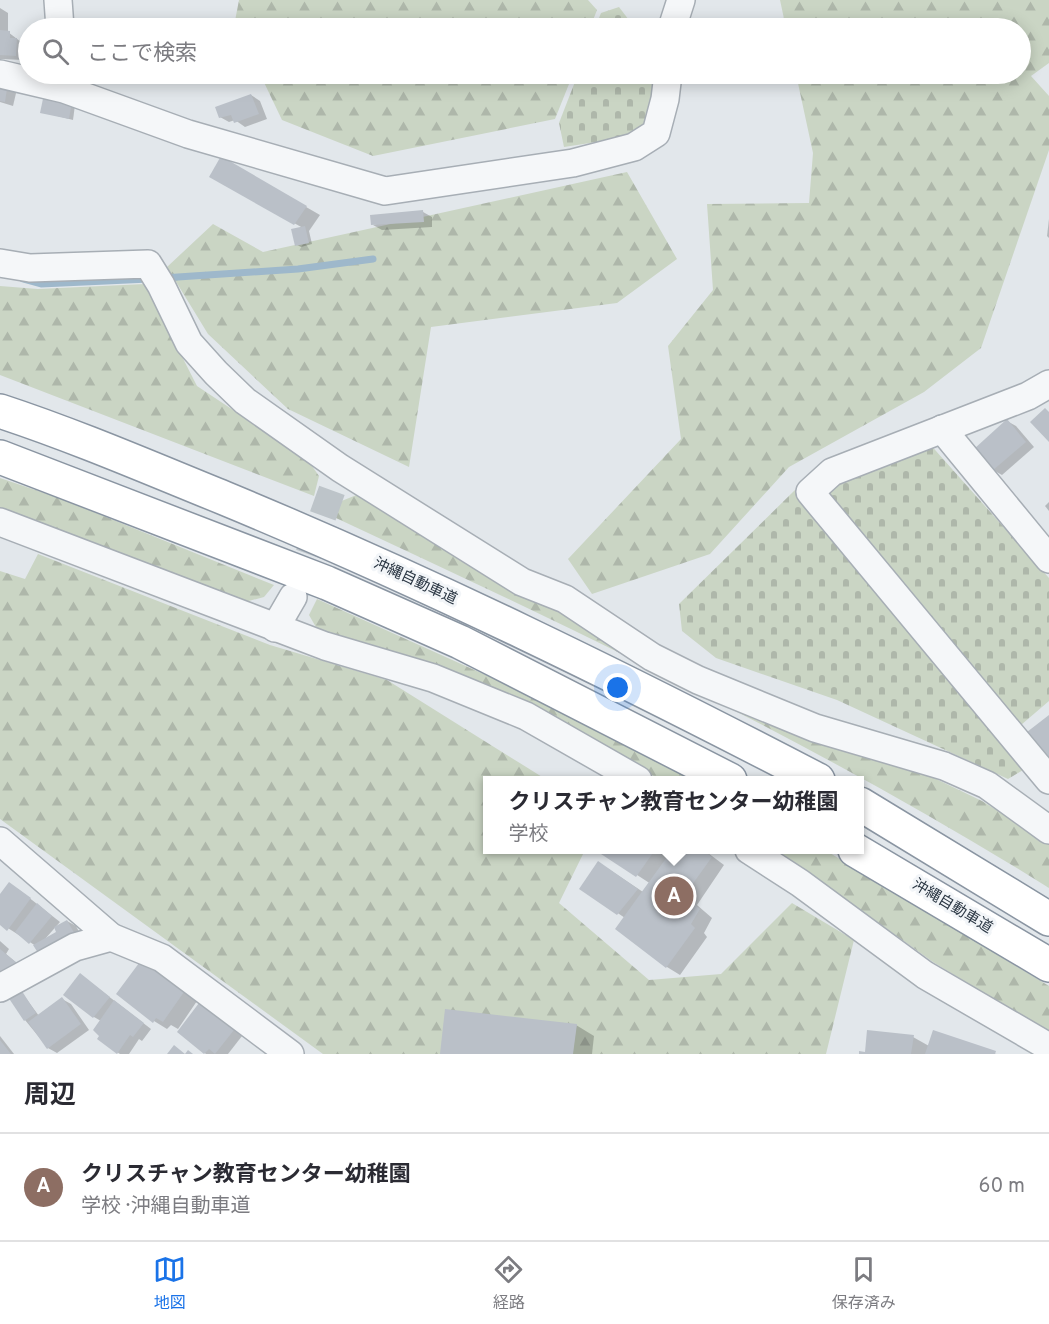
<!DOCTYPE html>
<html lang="ja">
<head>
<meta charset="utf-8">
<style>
	:root { --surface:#fff; --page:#f7f7f7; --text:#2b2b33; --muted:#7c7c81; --line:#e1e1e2; --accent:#1a73e8 }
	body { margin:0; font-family:Overpass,"Noto Sans JP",sans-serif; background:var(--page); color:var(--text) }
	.you { position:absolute; left:618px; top:688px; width:21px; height:21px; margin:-15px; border:4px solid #fff; border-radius:50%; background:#1a73e8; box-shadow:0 0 0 9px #1a73e833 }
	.badge { display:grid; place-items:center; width:39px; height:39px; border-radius:50%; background:var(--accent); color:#fff; font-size:20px; font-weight:700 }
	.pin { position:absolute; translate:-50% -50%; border:3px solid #fff; box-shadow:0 2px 6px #0006 }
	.popup { position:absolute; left:483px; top:776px; width:381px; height:78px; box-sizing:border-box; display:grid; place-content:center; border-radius:0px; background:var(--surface); filter:drop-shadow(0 2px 4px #0005); font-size:20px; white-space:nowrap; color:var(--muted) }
	.popup b { font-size:22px; color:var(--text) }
	.popup::after { content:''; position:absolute; left:50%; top:100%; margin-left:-12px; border:12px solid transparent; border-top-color:var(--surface) }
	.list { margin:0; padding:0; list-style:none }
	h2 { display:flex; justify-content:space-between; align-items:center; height:78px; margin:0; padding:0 24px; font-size:26px }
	h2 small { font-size:20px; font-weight:400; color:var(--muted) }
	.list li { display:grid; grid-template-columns:39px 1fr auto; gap:18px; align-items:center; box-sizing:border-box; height:108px; padding:0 24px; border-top:2px solid var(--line) }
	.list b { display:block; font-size:22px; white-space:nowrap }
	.list p { margin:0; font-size:20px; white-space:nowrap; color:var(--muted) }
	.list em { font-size:20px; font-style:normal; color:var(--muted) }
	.icon { flex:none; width:33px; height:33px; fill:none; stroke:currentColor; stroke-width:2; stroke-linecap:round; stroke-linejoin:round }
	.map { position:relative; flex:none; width:1049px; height:1054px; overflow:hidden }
	.search { position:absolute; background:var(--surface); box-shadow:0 3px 15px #0003; left:18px; right:18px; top:18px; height:66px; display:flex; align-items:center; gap:15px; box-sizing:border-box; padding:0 21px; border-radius:33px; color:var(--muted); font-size:22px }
	.sheet { height:186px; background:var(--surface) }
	nav { display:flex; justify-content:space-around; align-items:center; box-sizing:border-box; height:84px; border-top:2px solid var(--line); background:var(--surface); font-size:16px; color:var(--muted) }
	nav a { display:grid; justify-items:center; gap:3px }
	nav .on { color:var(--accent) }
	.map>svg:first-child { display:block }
</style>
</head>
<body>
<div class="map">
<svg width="1049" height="1054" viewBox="0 0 1049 1054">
	<defs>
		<pattern id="forest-firs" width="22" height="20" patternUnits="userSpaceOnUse" patternTransform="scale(1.5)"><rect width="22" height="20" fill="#cad5c4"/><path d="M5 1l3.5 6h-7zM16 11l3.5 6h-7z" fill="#aeb7aa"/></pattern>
		<pattern id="cemetery-stones" width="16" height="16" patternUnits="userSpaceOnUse" patternTransform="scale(1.5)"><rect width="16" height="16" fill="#cad5c4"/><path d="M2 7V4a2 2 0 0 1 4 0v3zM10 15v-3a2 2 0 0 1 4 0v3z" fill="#aeb7aa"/></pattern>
	</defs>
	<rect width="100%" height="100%" fill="#e2e7eb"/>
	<g fill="url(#forest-firs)">
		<polygon points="239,0 588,0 597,10 590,28 238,28 235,21"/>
		<polygon points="780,0 1049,0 1049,63 1031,76 1049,96 1049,150 981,348 924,392 789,467 710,554 592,594 568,559 681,439 668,346 713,290 707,204 809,203 813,153 796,74 1020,74 1020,28 786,28"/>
		<polygon points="260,74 573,74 555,119 373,156 282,120"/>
		<polygon points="627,172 677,259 617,303 431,327 409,467 288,409 208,334 167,267 213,224 263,252"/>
		<polygon points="145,284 197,386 307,459 319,476 314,496 0,375 0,286 38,289"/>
		<polygon points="0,478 59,498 274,585 264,597 245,602 0,508"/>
		<path d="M359,494L574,620L909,766L982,801L1049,843V888C822,746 579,631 336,518L339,502Z"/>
		<polygon points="38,554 270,645 387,680 547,780 488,780 488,850 585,850 559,903 649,980 721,974 792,903 854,940 826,1054 323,1054 0,819 0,571 25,579"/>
		<polygon points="317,599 623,737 702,780 661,780 550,719 424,661 317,629 309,615"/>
		<polygon points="777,850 825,850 1049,986 1049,1033 933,962"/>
	</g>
	<g fill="url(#cemetery-stones)">
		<polygon points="619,7 635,28 595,28 601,13"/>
		<polygon points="578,74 660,74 649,124 629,137 564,147 559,123"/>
		<polygon points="928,442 1049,578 1049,701 1007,737 1028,767 1008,779 837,700 716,658 682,631 679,604 795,490"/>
	</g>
	<g fill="#0003">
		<polygon points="0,8 8,13 8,32 25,45 24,60 0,59"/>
		<polygon points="0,82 17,89 13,106 0,102"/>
		<polygon points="251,95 260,101 267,119 245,127 235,120 229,122 220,117"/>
		<polygon points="75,105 73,120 42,112"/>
		<polygon points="221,158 320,215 309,231 312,244 301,247 297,245 303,228 211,177"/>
		<polygon points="423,212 432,217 432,227 382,230 373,225"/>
		<polygon points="1049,219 1049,238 1047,236"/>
		<polygon points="1007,421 1016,426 1034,447 1002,475 993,470 976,449"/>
		<polygon points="1049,502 1049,511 1045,506"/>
		<polygon points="606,850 704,850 724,865 697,905 712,918 704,933 707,937 680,975 667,967 625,918 581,888 607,868 643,892 651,884 603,853"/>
		<polygon points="18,889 60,922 45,939 58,932 67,921 76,926 85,943 36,946 0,923 0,897"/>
		<polygon points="0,941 9,949 6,954 30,974 0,973"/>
		<polygon points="156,968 197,1001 178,1029 171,1025 167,1029 154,1021"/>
		<polygon points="81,975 151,1029 142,1041 139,1039 129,1054 120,1054 99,1039 101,1021 94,1017"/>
		<polygon points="20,990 39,1016 62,999 71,1004 89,1030 57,1053 48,1048 25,1020"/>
		<polygon points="208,1010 242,1036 228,1054 206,1054 179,1032"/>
		<polygon points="576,1025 594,1036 592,1054 441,1054"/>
		<polygon points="0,1036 14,1054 0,1054"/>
		<polygon points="913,1037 929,1046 997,1054 861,1054"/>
	</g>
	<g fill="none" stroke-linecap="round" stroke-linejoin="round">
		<g stroke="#9eb8cb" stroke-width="7">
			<polyline points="163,278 298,269 373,259"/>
			<polyline points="23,279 41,284 149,279"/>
		</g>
	</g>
	<g fill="#bac0c8">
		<polygon points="0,30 10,31 10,38 17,38 16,56 0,55"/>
		<polygon points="0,80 8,82 5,102 0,101"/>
		<polygon points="44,94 72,101 69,119 40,113"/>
		<polygon points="251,94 259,114 234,123 231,115 219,118 215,107"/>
		<polygon points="221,156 307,206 294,225 209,177"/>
		<polygon points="423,210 424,222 371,225 370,215"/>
		<polygon points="305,226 309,243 295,246 291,229"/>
		<polygon points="1045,408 1049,412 1049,442 1030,422"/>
		<polygon points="1007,419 1026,442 992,471 974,449"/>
		<polygon points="1049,715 1049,758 1027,732"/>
		<polygon points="604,850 655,850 636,877 601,854"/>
		<polygon points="672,850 703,850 712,857 684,896 700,909 691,924 695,928 666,968 615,929"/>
		<polygon points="598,861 638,889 617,915 579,889"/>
		<polygon points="9,882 31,898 7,931 0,925 0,894"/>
		<polygon points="37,903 52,916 29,944 15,932"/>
		<polygon points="67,920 77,938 40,956 33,945 56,932 54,927"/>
		<polygon points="0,949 23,968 0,975"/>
		<polygon points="142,959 184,992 163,1022 156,1018 153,1023 116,994"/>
		<polygon points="80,973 110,997 93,1018 63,995"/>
		<polygon points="20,988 36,1013 24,1021 8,997"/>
		<polygon points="62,997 81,1024 47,1049 28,1022"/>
		<polygon points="114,1000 144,1023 133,1037 130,1035 117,1054 97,1039 99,1036 93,1030"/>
		<polygon points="199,1003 234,1030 215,1054 209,1049 204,1054 177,1032"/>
		<polygon points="445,1009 577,1024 573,1054 440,1054"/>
		<polygon points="867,1030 914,1035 911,1054 859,1054 859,1051 865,1052"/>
		<polygon points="933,1030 996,1051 995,1054 925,1054"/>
		<polygon points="0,1040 11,1054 0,1054"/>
		<polygon points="174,1045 185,1054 188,1050 193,1054 167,1054"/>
	</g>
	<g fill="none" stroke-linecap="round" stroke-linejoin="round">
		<polyline stroke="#bdc4c9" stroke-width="27" stroke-dasharray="27 14" stroke-linecap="butt" points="295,593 340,468"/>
		<g stroke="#a7aeb5" stroke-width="30">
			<g id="minor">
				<polyline points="58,0 60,28"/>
				<polyline points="672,28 681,0"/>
				<polyline points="0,74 64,89 188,134 385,191 573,163 634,147 656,133 665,99 668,74"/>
				<polyline points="0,263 30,268 148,264 161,285 189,343 216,373 245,401 340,468 522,582 565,599 652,657 698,680 815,728 944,766 987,785 1049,830"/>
				<polyline points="1049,384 1028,396 832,472 810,492 1049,780"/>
				<polyline points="942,429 1049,559"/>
				<polyline points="0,522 325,646 433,678 526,716 638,780"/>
				<polyline points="275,628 293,597"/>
				<polyline points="0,841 111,937 162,958 290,1054"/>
				<polyline points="749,850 800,883 925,975 1049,1047"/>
				<polyline points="0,988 75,947 111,937"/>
			</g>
		</g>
		<g stroke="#8a95a2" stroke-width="36">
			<g id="motorway">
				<path d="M0,411C76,436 150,468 224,498C427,582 624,679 818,780"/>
				<polyline points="0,457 327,583 460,642 730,780"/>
				<polyline points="860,804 1049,919"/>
				<polyline points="855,850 1049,965"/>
			</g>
		</g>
		<use href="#minor" stroke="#f5f7f9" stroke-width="27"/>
		<use href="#motorway" stroke="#fff" stroke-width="33"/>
	</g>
	<g text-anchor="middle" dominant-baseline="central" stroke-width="6" stroke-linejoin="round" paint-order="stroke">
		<g font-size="15" fill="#2a3643" stroke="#f2f5f8">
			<text transform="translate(415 582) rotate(25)">沖縄自動車道</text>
			<text transform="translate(952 907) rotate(31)">沖縄自動車道</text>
		</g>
	</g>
</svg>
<div class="you"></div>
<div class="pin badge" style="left:674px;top:896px;background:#8d6e63">A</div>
<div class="popup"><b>クリスチャン教育センター幼稚園</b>学校</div>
<div class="search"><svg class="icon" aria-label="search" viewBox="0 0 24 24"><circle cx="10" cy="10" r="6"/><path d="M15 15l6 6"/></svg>ここで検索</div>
</div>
<section class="sheet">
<h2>周辺<small></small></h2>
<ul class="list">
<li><span class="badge" style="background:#8d6e63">A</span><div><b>クリスチャン教育センター幼稚園</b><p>学校 · 沖縄自動車道</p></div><em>60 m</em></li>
</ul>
</section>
<nav>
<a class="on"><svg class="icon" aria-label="map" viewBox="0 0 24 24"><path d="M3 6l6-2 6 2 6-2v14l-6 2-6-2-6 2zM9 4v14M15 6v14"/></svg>地図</a>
<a><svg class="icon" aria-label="directions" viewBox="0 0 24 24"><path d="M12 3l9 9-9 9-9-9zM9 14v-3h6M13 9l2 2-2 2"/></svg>経路</a>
<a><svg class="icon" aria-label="saved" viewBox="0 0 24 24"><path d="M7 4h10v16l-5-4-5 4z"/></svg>保存済み</a>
</nav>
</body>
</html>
